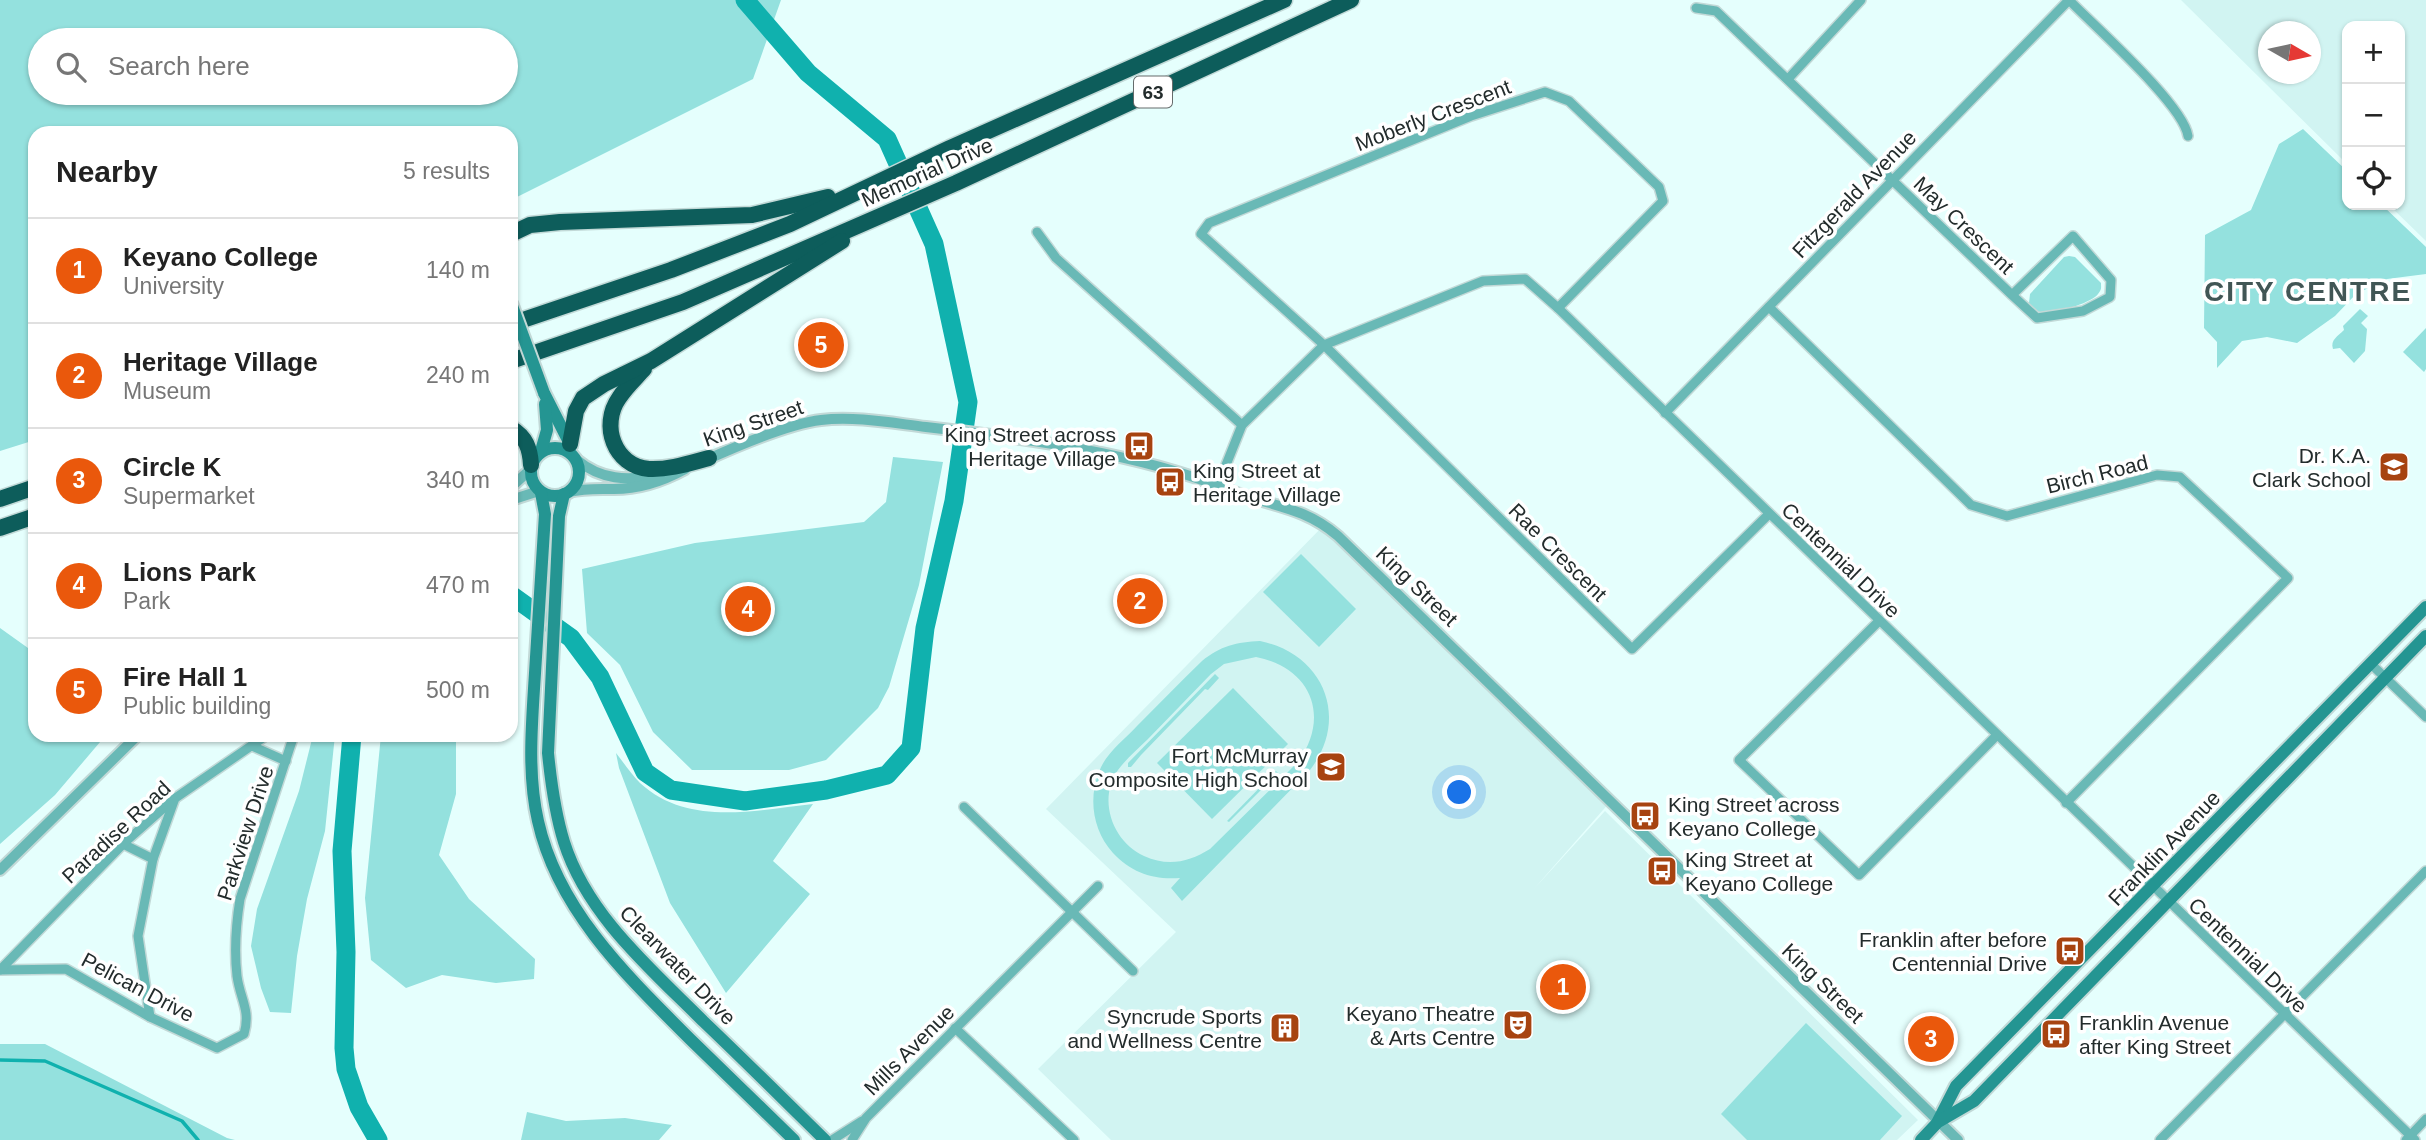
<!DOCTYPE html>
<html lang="en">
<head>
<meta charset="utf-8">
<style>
	:root { --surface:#fff; --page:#f2f2f2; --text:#222; --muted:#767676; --line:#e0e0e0; --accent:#ea580c }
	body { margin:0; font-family:Arial,sans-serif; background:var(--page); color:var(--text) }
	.controls { position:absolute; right:21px; top:21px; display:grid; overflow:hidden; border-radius:14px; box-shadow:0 2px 5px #0004 }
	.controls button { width:63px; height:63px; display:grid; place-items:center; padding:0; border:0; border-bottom:2px solid var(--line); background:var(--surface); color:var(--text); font:35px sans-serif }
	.compass { position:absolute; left:2258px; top:21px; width:63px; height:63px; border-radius:50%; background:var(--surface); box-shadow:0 2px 5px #0004; rotate:99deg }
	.you { position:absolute; left:1460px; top:793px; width:24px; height:24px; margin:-18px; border:5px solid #fff; border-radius:50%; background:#1a73e8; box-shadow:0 0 0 10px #1a73e833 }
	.badge { display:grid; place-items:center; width:46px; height:46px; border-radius:50%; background:var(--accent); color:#fff; font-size:23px; font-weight:700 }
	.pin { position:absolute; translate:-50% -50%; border:4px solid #fff; box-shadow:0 2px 7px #0006 }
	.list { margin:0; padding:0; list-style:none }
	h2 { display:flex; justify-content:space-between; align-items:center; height:91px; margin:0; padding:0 28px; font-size:30px }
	h2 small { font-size:23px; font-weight:400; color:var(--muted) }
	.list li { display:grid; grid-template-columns:46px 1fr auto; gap:21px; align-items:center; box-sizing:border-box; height:105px; padding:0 28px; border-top:2px solid var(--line) }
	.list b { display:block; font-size:26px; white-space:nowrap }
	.list p { margin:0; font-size:23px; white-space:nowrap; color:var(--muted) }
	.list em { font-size:23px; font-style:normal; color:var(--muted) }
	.icon { flex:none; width:38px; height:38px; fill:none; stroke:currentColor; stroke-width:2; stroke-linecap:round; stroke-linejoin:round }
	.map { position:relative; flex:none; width:2426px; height:1140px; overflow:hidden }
	.search { position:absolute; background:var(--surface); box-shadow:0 2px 5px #0004; left:28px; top:28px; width:490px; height:77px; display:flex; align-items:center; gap:18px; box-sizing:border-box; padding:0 24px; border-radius:38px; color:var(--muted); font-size:26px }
	.panel { position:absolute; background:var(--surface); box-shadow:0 2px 5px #0004; left:28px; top:126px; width:490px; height:616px; border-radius:21px }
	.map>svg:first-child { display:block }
</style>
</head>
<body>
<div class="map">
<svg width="2426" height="1140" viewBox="0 0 2426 1140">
	<rect width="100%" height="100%" fill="#e5fffd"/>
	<g fill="#d1f4f2" fill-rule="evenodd">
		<path d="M2181,0H2426V241L2389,205H2400V26H2347V164ZM2268,32H2310V74H2268Z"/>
		<polygon points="1325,524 1610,802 1533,890 1605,811 1918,1120 1897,1140 1111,1140 1038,1069 1176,932 1046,809"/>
	</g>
	<g fill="#94e1de" fill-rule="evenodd">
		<path d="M0,0H781L753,79L511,200V133H35V440L0,451ZM40,40H506V93H40Z"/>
		<polygon points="2303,129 2347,171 2347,205 2382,205 2426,247 2426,274 2387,279 2356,294 2335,316 2297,343 2267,337 2242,341 2217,368 2217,342 2204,328 2205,235 2251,210 2279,144"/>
		<path d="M2069,256L2075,257L2101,283C2101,288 2102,289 2098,294C2092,303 2048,317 2037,311C2035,310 2031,305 2029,303L2030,294L2064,257Z"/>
		<path d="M2360,309L2368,316L2361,323L2367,329L2365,351L2354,363L2340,348L2333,349C2330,340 2338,336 2344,330L2343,326Z"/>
		<polygon points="2426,328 2426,369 2424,372 2403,352"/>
		<polygon points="893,457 943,462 919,585 889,687 878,708 826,760 789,770 692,770 653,732 620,665 587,633 582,569 695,543 864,522 886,502"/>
		<polygon points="1301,554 1356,609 1319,647 1263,592"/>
		<polygon points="0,628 35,653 35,735 106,735 55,795 0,844"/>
		<path d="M1260,641C1324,654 1350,718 1310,770L1182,901L1171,888L1180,878C1153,880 1132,873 1113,853C1093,831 1088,799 1099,772C1105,754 1124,740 1137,726C1159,704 1180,682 1202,661C1220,646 1237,642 1260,641ZM1256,657C1311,668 1331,716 1298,762L1210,849C1189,862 1168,867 1144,856C1113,842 1097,800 1118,770C1126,759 1138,749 1148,739C1169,717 1190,696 1211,674L1224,664Z"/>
		<polygon points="1215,674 1219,678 1208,690 1205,689 1141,755 1131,767 1128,767 1128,763"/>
		<polygon points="1233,688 1288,744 1212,819 1157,763"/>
		<polygon points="313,735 335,735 325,831 307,899 297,956 291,1013 270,1012 261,988 251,946 257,909 299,791"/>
		<polygon points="381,735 456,735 456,794 439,855 469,899 535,959 534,979 496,983 442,975 406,988 371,960 365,898"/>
		<path d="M616,753C624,763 631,774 640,783C688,827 755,810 813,804L773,861L810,894L726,993L670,903L619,768Z"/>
		<polygon points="1276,771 1278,773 1229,822 1227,821"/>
		<polygon points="1806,1023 1902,1116 1880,1140 1747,1140 1721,1114"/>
		<polygon points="0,1044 45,1044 227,1138 235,1140 0,1140"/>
		<polygon points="527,1112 566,1121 625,1118 672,1125 659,1140 521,1140"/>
	</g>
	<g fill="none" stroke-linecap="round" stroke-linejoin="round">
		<polyline stroke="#10b1ae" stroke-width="3.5" points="0,1060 45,1061 182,1121 198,1140"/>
		<g stroke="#10b1ae" stroke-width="19">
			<polyline points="511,595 571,638 600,677 645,772 671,790 745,801 826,790 887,775 911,748 925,628 954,501 968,402 934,244 887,139 808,73 745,0"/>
			<polyline points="352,735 342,851 346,952 344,1048 346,1069 359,1107 378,1140"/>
		</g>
		<g stroke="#c2d9d7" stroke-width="12">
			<g id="minor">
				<path d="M2069,0C2094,26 2183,104 2188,136"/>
				<polyline points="1696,8 1716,11 2012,295 2037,318 2083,311 2110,297 2111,280 2073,236 2012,295"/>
				<polyline points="1788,79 1861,0"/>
				<polyline points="1037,232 1056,258 1242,425"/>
				<polyline points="1769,307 1971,505 2007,516 2157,475 2180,477 2288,578 2066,803"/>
				<polyline points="1558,308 1663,201 1659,187 1569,101 1545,92 1471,116 1209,223 1201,234 1324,345 1632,649 1769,514"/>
				<polyline points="1665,413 2069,0"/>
				<polyline points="1218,485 1242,425 1324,345 1483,281 1525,279 1558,308 2415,1140"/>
				<polyline points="1879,621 1739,760 1859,875 1997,735"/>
				<polyline points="2371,664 2426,717"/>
				<polyline points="252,746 286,761"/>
				<polyline points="964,807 1133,971"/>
				<polyline points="123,844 153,859"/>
				<path d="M0,970L66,969L150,1017L217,1048L244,1034C251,1010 240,999 237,976C234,950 236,924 240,899L294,735"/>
				<polyline points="0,970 123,844 174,799 267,735"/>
				<polyline points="150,1017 138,936 153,859 174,801"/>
				<polyline points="955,1028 1074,1140"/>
				<polyline points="832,1140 862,1121"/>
				<polyline points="852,1140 866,1118 1098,886"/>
				<polyline points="2160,1140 2426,871"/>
				<polyline points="2406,1140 2426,1119"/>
			</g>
		</g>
		<g stroke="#c2d9d7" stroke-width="14">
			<g id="tertiary">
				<path d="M577,460C601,480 627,481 657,475"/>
				<path d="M706,460C737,446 787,424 821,420C855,416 892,423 926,427C1022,438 1138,453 1226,489C1267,506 1302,505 1338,536L1958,1140"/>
				<polyline points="511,487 531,469"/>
				<path d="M569,492C585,488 598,489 614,489C639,489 663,481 685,469"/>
				<polyline points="511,500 539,491"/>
				<polyline points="0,870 138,735"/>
			</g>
		</g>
		<g stroke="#c2d9d7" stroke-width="16">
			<g id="secondary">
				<polyline points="544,393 571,446"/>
				<circle cx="555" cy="472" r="24"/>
				<polyline points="541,451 547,430 545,404"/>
				<path d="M541,493L545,514C542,567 538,620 535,673C532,722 527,773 538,821C558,911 629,978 691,1040C725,1073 760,1107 794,1140"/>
				<path d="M564,494L559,516L548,753C551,783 555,813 564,842C587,915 651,969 703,1021C744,1060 784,1100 825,1140"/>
				<polyline points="1938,1121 1956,1086 2426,607"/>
				<polyline points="1921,1140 1938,1122 1974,1101 2426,636"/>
			</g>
		</g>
		<g stroke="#c2d9d7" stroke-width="19">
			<g id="motorway">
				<polyline points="511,234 530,225 560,222 752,215 828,197"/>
				<polyline points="511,324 671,270 790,224 950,148 1284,0"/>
				<polyline points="511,361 683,302 956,183 1351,0"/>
				<path d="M644,369C636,378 626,387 619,398C600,425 614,466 649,469C669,470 690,463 709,458"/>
				<path d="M511,428C526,437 530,448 531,465"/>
				<polyline points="570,444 576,411 583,398 604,384 651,361 842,241"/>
				<polyline points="0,499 35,487"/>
				<polyline points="0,528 35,516"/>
			</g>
		</g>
		<use href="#minor" stroke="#69b9b6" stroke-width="9"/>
		<use href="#tertiary" stroke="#69b9b6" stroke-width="10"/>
		<use href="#secondary" stroke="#249592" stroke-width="12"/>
		<use href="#motorway" stroke="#0d5d5b" stroke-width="16"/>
		<g stroke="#c2d9d7" stroke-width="16" stroke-linecap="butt">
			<polyline id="secondary-bridge" points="511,303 544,393"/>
		</g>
		<use href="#secondary-bridge" stroke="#249592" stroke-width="12"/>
	</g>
	<defs>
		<g id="bus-square" transform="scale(1.575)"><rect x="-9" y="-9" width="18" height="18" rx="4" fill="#a74310" stroke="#fff"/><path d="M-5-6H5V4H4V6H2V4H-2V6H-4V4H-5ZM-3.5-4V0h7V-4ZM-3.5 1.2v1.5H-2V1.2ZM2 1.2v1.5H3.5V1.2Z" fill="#fff"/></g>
		<g id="school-square" transform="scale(1.575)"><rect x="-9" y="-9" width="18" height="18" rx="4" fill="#a74310" stroke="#fff"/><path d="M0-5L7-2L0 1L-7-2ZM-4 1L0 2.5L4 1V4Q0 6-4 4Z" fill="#fff"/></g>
		<g id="theatre-square" transform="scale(1.575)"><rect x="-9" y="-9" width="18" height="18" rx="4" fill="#a74310" stroke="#fff"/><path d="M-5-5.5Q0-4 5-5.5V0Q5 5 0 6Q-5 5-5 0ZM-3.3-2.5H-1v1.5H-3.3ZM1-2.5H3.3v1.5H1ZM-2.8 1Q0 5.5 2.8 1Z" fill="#fff"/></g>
		<g id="building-square" transform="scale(1.575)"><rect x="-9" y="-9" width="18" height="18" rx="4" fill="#a74310" stroke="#fff"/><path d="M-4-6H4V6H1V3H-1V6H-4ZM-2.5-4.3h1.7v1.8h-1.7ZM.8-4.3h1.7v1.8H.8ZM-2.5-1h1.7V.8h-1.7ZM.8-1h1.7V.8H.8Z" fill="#fff"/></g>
	</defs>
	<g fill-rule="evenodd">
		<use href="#bus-square" x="1139" y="446"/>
		<use href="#school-square" x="2394" y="467"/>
		<use href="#bus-square" x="1170" y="482"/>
		<use href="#school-square" x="1331" y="767"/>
		<use href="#bus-square" x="1645" y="816"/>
		<use href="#bus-square" x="1662" y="871"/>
		<use href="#bus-square" x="2070" y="951"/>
		<use href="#theatre-square" x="1518" y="1025"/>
		<use href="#building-square" x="1285" y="1028"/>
		<use href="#bus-square" x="2056" y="1034"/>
	</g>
	<g text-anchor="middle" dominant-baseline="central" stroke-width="7" stroke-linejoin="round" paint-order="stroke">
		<rect fill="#fff" stroke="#656b6b" stroke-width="2" x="1134" y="76.5" width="38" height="31" rx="5"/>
		<g font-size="19" font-weight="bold" fill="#232c2c">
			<text x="1153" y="92">63</text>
		</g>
		<g font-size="21" fill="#232c2c" stroke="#fff">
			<text transform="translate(1433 115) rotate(-21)">Moberly Crescent</text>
			<text transform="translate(927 172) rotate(-24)">Memorial Drive</text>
			<text transform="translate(1854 194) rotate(-46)">Fitzgerald Avenue</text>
			<text transform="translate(1964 225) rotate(44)">May Crescent</text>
			<text transform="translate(753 423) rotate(-19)">King Street</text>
			<text transform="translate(2097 474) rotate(-14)">Birch Road</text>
			<text transform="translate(1558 552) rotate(45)">Rae Crescent</text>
			<text transform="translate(1841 560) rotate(44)">Centennial Drive</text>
			<text transform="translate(1417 586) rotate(44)">King Street</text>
			<text transform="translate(116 832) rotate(-43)">Paradise Road</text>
			<text transform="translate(245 833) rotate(-72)">Parkview Drive</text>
			<text transform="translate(2164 848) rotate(-46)">Franklin Avenue</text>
			<text transform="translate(2248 955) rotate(44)">Centennial Drive</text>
			<text transform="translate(678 965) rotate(46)">Clearwater Drive</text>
			<text transform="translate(1823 983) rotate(44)">King Street</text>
			<text transform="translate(138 987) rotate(28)">Pelican Drive</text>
			<text transform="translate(909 1050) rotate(-45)">Mills Avenue</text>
		</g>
		<g font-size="21" fill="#232c2c" stroke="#fff" text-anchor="end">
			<text x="1116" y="434">King Street across<tspan x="1116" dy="24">Heritage Village</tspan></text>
			<text x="2371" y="455">Dr. K.A.<tspan x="2371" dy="24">Clark School</tspan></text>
			<text x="1193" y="470" text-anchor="start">King Street at<tspan x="1193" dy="24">Heritage Village</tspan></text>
			<text x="1308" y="755">Fort McMurray<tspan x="1308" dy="24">Composite High School</tspan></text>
			<text x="1668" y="804" text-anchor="start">King Street across<tspan x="1668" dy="24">Keyano College</tspan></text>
			<text x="1685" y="859" text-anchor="start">King Street at<tspan x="1685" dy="24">Keyano College</tspan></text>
			<text x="2047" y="939">Franklin after before<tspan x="2047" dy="24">Centennial Drive</tspan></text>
			<text x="1495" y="1013">Keyano Theatre<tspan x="1495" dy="24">&amp; Arts Centre</tspan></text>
			<text x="1262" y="1016">Syncrude Sports<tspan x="1262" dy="24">and Wellness Centre</tspan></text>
			<text x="2079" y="1022" text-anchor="start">Franklin Avenue<tspan x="2079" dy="24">after King Street</tspan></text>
		</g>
		<g font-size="28" font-weight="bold" letter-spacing="2" fill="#415655" stroke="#fff">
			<text x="2308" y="291">CITY CENTRE</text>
		</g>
	</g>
</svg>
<div class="controls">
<button>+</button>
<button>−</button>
<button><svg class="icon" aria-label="locate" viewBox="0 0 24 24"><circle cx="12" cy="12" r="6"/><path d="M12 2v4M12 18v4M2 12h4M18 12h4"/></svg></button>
</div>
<svg class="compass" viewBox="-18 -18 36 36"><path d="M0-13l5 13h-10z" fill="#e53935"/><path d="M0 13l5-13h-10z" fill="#767676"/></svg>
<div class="you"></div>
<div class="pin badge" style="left:1563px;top:987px">1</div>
<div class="pin badge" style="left:1140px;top:601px">2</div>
<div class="pin badge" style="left:1931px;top:1039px">3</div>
<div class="pin badge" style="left:748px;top:609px">4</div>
<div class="pin badge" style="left:821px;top:345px">5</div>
<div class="search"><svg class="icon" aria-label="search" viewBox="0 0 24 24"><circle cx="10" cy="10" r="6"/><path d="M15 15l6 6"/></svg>Search here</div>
<section class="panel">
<h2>Nearby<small>5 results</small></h2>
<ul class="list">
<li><span class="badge">1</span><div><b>Keyano College</b><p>University</p></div><em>140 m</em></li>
<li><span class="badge">2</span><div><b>Heritage Village</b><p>Museum</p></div><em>240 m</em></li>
<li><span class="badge">3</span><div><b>Circle K</b><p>Supermarket</p></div><em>340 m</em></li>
<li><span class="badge">4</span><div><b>Lions Park</b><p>Park</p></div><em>470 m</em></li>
<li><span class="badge">5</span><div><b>Fire Hall 1</b><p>Public building</p></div><em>500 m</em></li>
</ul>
</section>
</div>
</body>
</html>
